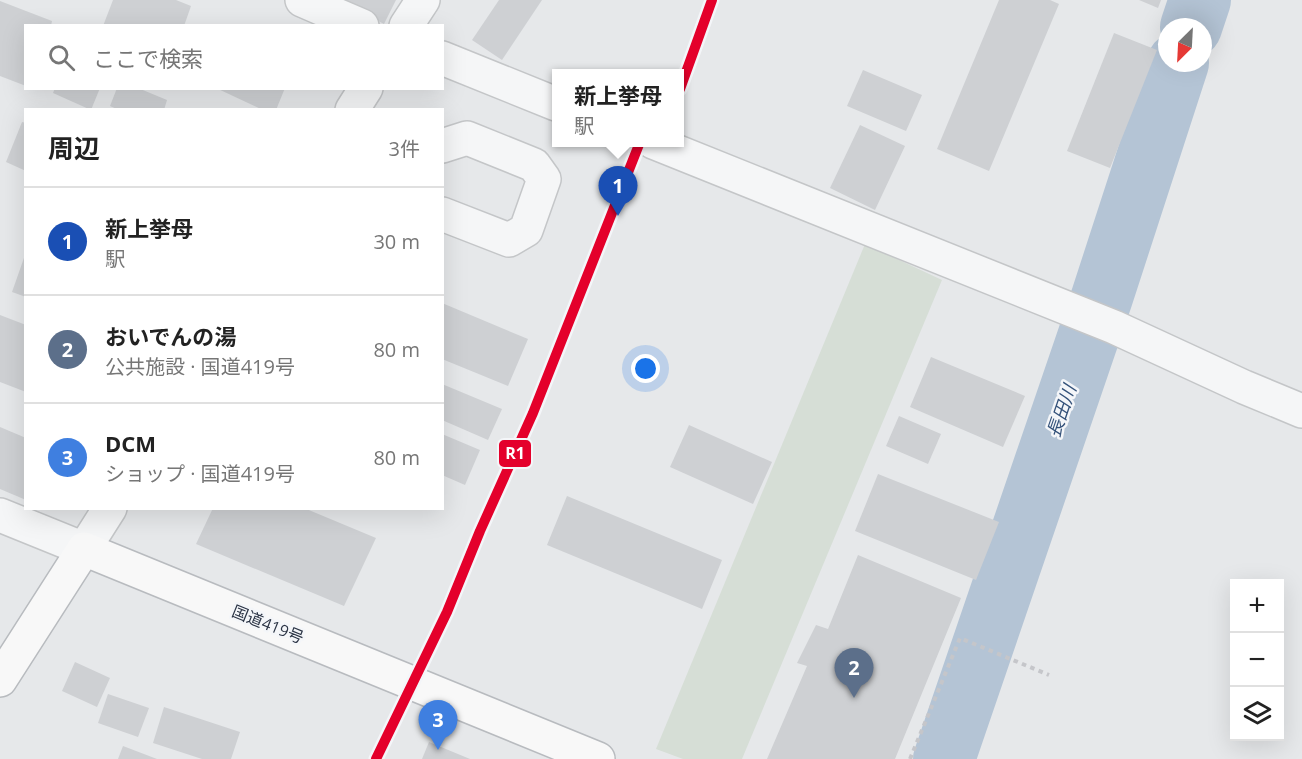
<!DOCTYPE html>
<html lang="ja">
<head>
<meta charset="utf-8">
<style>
	:root { --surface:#fff; --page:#f6f6f6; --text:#222; --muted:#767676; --line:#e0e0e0; --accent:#ea580c }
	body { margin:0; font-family:"Open Sans","Noto Sans JP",sans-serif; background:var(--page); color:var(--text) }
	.controls { position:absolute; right:18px; bottom:18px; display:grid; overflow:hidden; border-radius:0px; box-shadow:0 6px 24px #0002 }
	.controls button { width:54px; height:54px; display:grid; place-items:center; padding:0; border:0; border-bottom:2px solid var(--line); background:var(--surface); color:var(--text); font:30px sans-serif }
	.compass { position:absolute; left:1158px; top:18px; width:54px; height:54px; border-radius:50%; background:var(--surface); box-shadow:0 6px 24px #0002; rotate:204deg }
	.you { position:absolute; left:646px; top:369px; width:21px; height:21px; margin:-15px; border:4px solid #fff; border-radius:50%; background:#1a73e8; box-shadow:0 0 0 9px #1a73e833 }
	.badge { display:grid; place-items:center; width:39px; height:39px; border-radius:50%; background:var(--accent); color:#fff; font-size:20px; font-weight:700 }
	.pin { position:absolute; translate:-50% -50px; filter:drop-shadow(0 2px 3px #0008) }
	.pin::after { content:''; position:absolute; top:32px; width:21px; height:18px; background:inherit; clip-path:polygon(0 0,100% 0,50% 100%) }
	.popup { position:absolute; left:552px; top:69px; width:132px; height:78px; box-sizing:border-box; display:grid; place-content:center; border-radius:0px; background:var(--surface); filter:drop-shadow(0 2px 4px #0005); font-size:20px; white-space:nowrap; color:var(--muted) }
	.popup b { font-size:22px; color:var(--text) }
	.popup::after { content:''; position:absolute; left:50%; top:100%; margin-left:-12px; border:12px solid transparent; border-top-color:var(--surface) }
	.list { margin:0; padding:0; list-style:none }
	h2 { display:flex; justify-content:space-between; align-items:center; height:78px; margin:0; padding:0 24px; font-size:26px }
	h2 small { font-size:20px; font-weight:400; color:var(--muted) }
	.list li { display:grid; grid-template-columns:39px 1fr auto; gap:18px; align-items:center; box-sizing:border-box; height:108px; padding:0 24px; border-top:2px solid var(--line) }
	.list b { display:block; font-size:22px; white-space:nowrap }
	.list p { margin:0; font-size:20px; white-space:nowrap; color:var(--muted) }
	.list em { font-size:20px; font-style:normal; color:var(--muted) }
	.icon { flex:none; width:33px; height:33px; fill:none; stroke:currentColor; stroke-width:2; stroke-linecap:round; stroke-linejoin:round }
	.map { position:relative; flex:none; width:1302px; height:759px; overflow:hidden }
	.search { position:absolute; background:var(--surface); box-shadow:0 6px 24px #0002; left:24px; top:24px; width:420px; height:66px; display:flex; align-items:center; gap:15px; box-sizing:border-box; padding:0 21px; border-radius:0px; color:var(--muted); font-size:22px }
	.panel { position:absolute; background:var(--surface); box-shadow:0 6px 24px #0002; left:24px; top:108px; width:420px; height:402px; border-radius:0px }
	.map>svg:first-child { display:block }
</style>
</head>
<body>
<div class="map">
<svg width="1302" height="759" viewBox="0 0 1302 759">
	<rect width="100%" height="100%" fill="#e6e8ea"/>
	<polygon fill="#d6ded6" points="865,244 942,280 742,759 683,759 656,749"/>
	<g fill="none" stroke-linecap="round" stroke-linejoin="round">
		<g stroke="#b4c4d5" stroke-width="62">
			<polyline points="1191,27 1200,0"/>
			<polyline points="944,759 1102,297 1178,63"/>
		</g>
	</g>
	<g fill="#ced0d3">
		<polygon points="113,0 176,0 191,6 184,26 103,26"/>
		<polygon points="339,0 396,0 384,24"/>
		<polygon points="499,0 542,0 502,60 472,40"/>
		<polygon points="999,0 1050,0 1059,4 989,171 937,149"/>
		<polygon points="1139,0 1161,0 1158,8"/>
		<polygon points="0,1 52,21 51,26 26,26 26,86 0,76"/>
		<polygon points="1114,33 1157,50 1110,168 1067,151"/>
		<polygon points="863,70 922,95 906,131 847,106"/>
		<polygon points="55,88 100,88 91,110 53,93"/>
		<polygon points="117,88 138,88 167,100 164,110 119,110 110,106"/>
		<polygon points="216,88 285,88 276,110 263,110"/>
		<polygon points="22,122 26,123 26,171 6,162"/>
		<polygon points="860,125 905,146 875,210 830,188"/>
		<polygon points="25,255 26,255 26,297 12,292"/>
		<polygon points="442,303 528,339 508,386 442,359"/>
		<polygon points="0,315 26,325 26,392 0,382"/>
		<polygon points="931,357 1025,396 1003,447 910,407"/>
		<polygon points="442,384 502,409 488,440 442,420"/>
		<polygon points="899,416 941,434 928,464 886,446"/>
		<polygon points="689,425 772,462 753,504 670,467"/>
		<polygon points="0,427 26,438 26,500 0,489"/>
		<polygon points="442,434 480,450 465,485 442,475"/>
		<polygon points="878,474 999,522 976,580 855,531"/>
		<polygon points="567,496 722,560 702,609 547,545"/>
		<polygon points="213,508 304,508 376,538 344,606 196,544"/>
		<polygon points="858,555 961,598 895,759 767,759 807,666 797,663 816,625 828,629"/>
		<polygon points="75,662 110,678 97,707 62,691"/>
		<polygon points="108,694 149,708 138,737 98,723"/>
		<polygon points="164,707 240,732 231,759 202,759 153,743"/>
		<polygon points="429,742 470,759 422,759"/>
		<polygon points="123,746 157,759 118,759"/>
	</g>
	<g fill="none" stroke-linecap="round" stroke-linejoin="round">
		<g stroke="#c4c6c8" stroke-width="36">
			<g id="minor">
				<polyline points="302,0 362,26"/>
				<polyline points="406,26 423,0"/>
				<polyline points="442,58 556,104"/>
				<polyline points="352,110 366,88"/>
				<polyline points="653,142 1114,327 1244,387 1302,411"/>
				<polyline points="442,146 467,138 534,165 544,179 526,230 509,240 442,214"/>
				<polyline points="0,515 84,549 110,508"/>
			</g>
		</g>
		<g stroke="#b8bbbf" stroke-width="36">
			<polyline id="highway" points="0,680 84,549 598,759"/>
		</g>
		<polyline stroke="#c5c6ca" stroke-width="4" stroke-dasharray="4.5 4.5" stroke-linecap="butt" points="910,759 960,638 1049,675"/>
		<use href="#minor" stroke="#f5f6f7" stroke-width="33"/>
		<use href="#highway" stroke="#f8f8f8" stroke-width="33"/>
		<g stroke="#f4f6f9" stroke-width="15">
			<g id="rail-1">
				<polyline points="680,89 712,0"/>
				<polyline points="376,759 447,612 480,531 533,413 640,142"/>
			</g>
		</g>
		<use href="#rail-1" stroke="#e4002b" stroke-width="10"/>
	</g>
	<g text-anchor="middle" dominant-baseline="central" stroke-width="5" stroke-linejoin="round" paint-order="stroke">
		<g font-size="16" fill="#2b3445" stroke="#f4f6f9">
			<text transform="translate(268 624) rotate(22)">国道419号</text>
		</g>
		<g font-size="18" font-style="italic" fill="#34527a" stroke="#f4f6f9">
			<text transform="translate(1061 411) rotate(-71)">長田川</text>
		</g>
	</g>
	<rect stroke="#f4f6f9" stroke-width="2" x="498" y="439" width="34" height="29" rx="6" fill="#e4002b"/>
	<g font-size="16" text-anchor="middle" font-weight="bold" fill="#fff">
		<text x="515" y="459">R1</text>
	</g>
</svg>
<div class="controls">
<button>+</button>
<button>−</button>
<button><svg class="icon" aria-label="layers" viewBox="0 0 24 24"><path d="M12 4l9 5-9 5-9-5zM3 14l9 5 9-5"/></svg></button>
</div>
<svg class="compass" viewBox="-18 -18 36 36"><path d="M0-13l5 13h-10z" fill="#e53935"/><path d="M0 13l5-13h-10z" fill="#767676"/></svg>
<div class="you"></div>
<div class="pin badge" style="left:618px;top:216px;background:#1a4fb4">1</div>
<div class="popup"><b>新上挙母</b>駅</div>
<div class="pin badge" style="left:854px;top:698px;background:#5c6f8a">2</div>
<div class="pin badge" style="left:438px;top:750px;background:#3f7fe0">3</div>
<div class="search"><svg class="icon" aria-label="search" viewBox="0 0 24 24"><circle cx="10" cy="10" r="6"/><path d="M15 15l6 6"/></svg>ここで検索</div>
<section class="panel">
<h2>周辺<small>3件</small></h2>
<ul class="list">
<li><span class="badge" style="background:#1a4fb4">1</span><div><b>新上挙母</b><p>駅</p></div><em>30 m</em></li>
<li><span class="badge" style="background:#5c6f8a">2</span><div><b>おいでんの湯</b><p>公共施設 · 国道419号</p></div><em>80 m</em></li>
<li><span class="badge" style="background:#3f7fe0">3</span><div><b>DCM</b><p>ショップ · 国道419号</p></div><em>80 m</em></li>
</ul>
</section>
</div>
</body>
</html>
